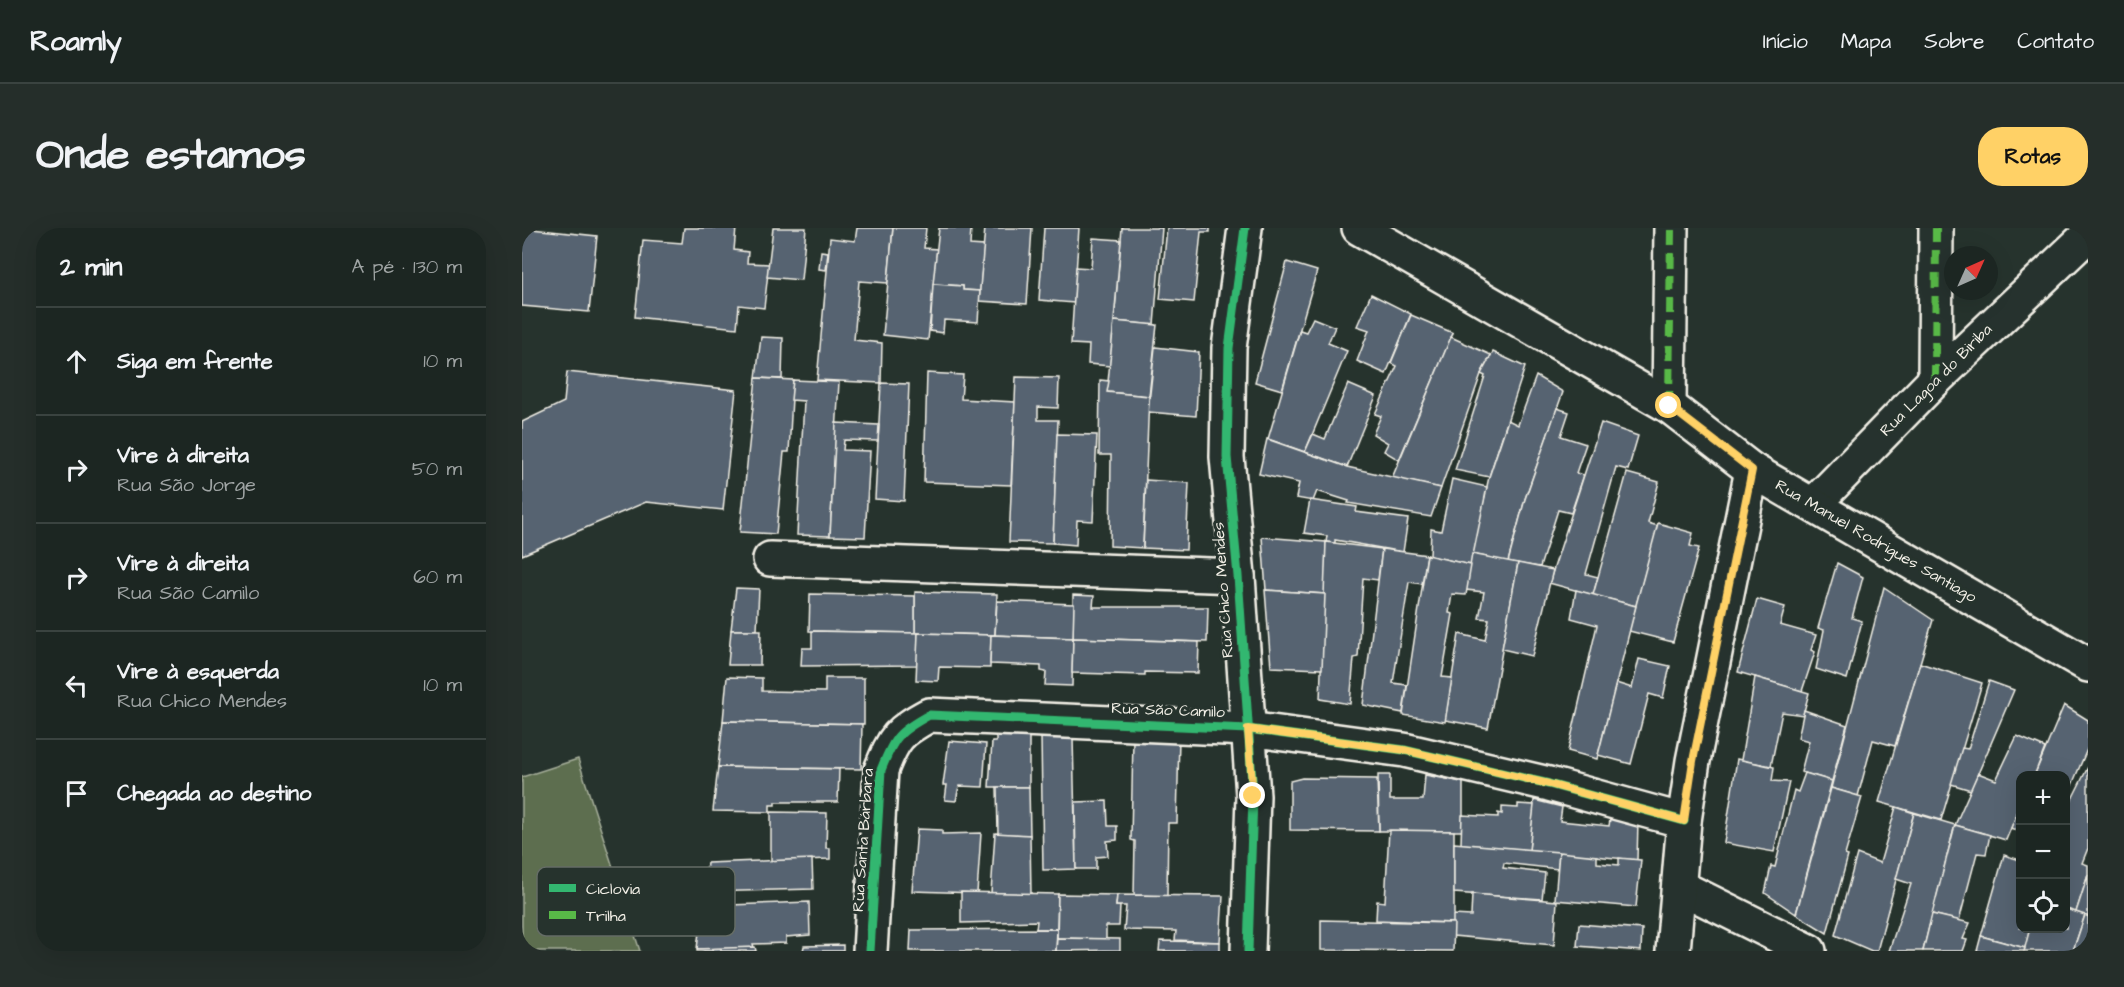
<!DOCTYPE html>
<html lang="pt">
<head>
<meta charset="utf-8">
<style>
	:root { --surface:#1c2622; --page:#252e2a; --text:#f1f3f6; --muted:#a0a5a5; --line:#3a4340; --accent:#ffd166 }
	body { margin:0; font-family:"Architects Daughter",sans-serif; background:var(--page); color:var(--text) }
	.controls { position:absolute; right:18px; bottom:18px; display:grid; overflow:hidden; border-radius:12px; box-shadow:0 6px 24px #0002 }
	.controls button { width:54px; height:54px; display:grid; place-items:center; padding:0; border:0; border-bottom:2px solid var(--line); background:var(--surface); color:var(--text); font:30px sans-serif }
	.compass { position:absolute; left:1422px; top:18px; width:54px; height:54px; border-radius:50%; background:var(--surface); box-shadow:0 6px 24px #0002; rotate:45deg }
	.stop { position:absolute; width:18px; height:18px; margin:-14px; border:4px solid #ffd166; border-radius:50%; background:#fff }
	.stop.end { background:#ffd166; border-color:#fff; box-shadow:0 2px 6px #0008 }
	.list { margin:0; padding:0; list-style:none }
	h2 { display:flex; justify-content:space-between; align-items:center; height:78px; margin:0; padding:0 24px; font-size:26px }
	h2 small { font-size:20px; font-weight:400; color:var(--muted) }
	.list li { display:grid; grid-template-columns:39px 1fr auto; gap:18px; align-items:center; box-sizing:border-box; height:108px; padding:0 24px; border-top:2px solid var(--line) }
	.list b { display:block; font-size:22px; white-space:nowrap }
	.list p { margin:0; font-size:20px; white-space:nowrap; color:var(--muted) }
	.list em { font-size:20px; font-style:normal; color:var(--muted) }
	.icon { flex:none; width:33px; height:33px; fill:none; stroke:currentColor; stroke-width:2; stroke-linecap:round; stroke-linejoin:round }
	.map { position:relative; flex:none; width:1566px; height:723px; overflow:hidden; border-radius:24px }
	header { display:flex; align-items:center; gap:36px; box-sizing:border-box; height:84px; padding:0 30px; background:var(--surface); border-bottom:2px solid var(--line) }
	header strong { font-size:28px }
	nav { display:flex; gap:33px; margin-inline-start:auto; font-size:21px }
	.intro { display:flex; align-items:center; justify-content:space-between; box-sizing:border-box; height:144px; padding:0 36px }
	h1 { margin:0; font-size:42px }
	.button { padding:15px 27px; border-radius:24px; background:var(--accent); color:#111; font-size:21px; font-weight:700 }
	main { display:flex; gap:36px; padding:0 36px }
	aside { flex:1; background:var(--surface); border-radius:24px; box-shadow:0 6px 24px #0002 }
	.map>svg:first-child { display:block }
</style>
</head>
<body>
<header>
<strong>Roamly</strong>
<nav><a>Início</a><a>Mapa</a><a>Sobre</a><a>Contato</a></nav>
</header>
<div class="intro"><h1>Onde estamos</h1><a class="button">Rotas</a></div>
<main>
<aside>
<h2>2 min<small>A pé · 130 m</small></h2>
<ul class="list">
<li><svg class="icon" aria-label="ahead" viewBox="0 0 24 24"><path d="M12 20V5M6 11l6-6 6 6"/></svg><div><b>Siga em frente</b></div><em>10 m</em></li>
<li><svg class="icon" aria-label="right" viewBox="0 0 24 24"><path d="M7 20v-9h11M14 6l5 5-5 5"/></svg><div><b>Vire à direita</b><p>Rua São Jorge</p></div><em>50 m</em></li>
<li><svg class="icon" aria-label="right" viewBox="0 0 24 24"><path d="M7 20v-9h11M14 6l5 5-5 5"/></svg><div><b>Vire à direita</b><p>Rua São Camilo</p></div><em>60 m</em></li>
<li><svg class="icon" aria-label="left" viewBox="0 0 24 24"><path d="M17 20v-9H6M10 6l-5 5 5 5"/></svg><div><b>Vire à esquerda</b><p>Rua Chico Mendes</p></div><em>10 m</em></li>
<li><svg class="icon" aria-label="arrive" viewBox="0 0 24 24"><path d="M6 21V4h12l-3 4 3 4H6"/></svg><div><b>Chegada ao destino</b></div></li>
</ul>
</aside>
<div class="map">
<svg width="1566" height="723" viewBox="0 0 1566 723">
	<rect width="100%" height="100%" fill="#26332d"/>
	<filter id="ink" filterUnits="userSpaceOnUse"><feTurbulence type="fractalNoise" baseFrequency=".0167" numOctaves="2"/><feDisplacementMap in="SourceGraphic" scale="12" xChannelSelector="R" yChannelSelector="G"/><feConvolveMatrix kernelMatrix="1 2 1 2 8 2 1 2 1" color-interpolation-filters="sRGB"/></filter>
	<g filter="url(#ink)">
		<polygon fill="#5d6e50" stroke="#a8b09c" stroke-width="1.5" points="56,531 118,723 0,723 0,549"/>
		<g fill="#566471" stroke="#f4f1e8" stroke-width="1.5">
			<polygon points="0,0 75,8 67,84 0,78"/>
			<polygon points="214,0 212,22 226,24 225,35 247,36 242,80 217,77 215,100 113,89 121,12 160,15 162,0"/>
			<polygon points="251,0 284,0 279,52 245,49"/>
			<polygon points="335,0 371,0 366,55 337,53 332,112 360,115 359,155 295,152 308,10 333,13"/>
			<polygon points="371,0 404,0 402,20 415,21 406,112 361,107"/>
			<polygon points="417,0 449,0 448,17 462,18 458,63 441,62 441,58 411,56"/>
			<polygon points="463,0 510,0 505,76 457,73"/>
			<polygon points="522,0 557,0 552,75 517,72"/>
			<polygon points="600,0 640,0 632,97 592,93"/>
			<polygon points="645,0 688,0 688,4 679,4 672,74 638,71"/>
			<polygon points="571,10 599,12 588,138 566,136 567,117 549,116 554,39 569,40"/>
			<polygon points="299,23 306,24 304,42 297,41"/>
			<polygon points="765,34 795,43 760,162 733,154"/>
			<polygon points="411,56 441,58 441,62 458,63 456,94 422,92 421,105 408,103"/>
			<polygon points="849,66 889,86 864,146 835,133 847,102 835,98"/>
			<polygon points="889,87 931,105 877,232 862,223 866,215 851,206 859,188 853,186 875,138 869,135"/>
			<polygon points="791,90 813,99 806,115 825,123 783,224 746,211 778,102 784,104"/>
			<polygon points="592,93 635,97 627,168 585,164"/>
			<polygon points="239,109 261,110 260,151 234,150"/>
			<polygon points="929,109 969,127 959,146 919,260 870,250"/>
			<polygon points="633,119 677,124 674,188 626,184"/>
			<polygon points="971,124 1003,139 967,249 933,242 963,148 959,146"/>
			<polygon points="45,144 214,162 201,282 124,274 0,327 0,194 42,174"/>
			<polygon points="405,145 441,147 439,171 493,174 489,257 402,254"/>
			<polygon points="1014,148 1041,164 1003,271 986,334 950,326 967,249 986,192 996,197"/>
			<polygon points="494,149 537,150 536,180 516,179 516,192 536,192 531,315 487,314"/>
			<polygon points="234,150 271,152 267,224 262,224 254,306 218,304"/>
			<polygon points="271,152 317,154 308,308 275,307 282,173 269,172"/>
			<polygon points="578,152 587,153 585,164 627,168 621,320 588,318 589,227 577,227"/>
			<polygon points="359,155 387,156 382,273 353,271"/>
			<polygon points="826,156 854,168 825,239 783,224 791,206 803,211"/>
			<polygon points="1035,180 1047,184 1039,208 1064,216 1054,245 1062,247 1049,285 1036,282 1018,339 986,334 1003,271"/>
			<polygon points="314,195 357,197 356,213 322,212 321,222 348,223 343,309 308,308"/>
			<polygon points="1079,195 1116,208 1106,242 1094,239 1064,346 1076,349 1071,367 1027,355"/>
			<polygon points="535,206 575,207 571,293 555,292 554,317 531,315"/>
			<polygon points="745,211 825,239 919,260 909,289 826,275 827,273 795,263 791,273 774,270 777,255 737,246"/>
			<polygon points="1105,245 1137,254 1126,295 1136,298 1114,378 1071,367"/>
			<polygon points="930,251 965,259 949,337 908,328 909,301 919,303"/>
			<polygon points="624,252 667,255 664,322 621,320"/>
			<polygon points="788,272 835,279 834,284 886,291 881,324 813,312 813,315 804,314 805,308 782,305"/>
			<polygon points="1136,295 1171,305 1168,318 1177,320 1151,414 1107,403"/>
			<polygon points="740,309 804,314 803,366 744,362"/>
			<polygon points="804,314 860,321 856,352 841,350 836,429 832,430 828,476 798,471"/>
			<polygon points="860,321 905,327 900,356 887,354 871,455 885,457 881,485 841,477"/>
			<polygon points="950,326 996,335 966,500 923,492 937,406 963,412 967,391 957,390 962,364 944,362"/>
			<polygon points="905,327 949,337 944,367 930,366 927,385 931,386 920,449 930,450 923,494 881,487"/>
			<polygon points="996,335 1031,342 1010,428 980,421"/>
			<polygon points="1315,335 1341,349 1330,390 1340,393 1325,451 1294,441 1302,402 1296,400"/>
			<polygon points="1362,359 1411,392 1373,518 1351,512 1336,568 1309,560"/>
			<polygon points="214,360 237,361 235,402 209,402"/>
			<polygon points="743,362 803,366 800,441 749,439"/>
			<polygon points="1054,362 1114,378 1075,531 1046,523 1075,397 1049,390"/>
			<polygon points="393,364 475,366 473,407 393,405"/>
			<polygon points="288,366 393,368 393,405 287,403"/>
			<polygon points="551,367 572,368 571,379 686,379 685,414 551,410"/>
			<polygon points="1235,371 1263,379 1258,397 1294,407 1289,422 1293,424 1280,463 1216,444"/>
			<polygon points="475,373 552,376 551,410 473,407"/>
			<polygon points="209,402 239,402 238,437 206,437"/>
			<polygon points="290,403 396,405 396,437 279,438 280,420 290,420"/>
			<polygon points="396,405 469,407 468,440 417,439 416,453 394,452"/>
			<polygon points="469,407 551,410 550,458 523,457 524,444 519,443 519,438 468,436"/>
			<polygon points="551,410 677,414 676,445 623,444 623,447 550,445"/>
			<polygon points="1117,431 1148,438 1141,470 1127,466 1109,536 1076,527 1094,455 1110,460"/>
			<polygon points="1398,435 1460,455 1419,592 1357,574"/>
			<polygon points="205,449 240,450 240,463 303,464 303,450 342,450 342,496 201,493"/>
			<polygon points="1233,449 1287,465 1281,487 1260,484 1249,538 1219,532"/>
			<polygon points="1467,453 1492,462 1449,562 1429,556 1440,520 1446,521"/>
			<polygon points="1542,477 1566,492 1566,519 1544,571 1544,548 1512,548"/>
			<polygon points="1282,482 1325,497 1310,553 1279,544 1287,513 1276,510"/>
			<polygon points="201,493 340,496 339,541 196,539"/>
			<polygon points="474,506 507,507 507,559 467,559 470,514 474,514"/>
			<polygon points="519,508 551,510 554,641 521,642"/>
			<polygon points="1495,508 1523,520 1512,548 1498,548 1498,578 1484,612 1433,597 1456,545 1474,552"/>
			<polygon points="611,510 657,510 655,595 646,595 645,668 612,667 613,613 609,612"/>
			<polygon points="427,513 464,516 461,559 437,558 434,573 423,572 425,557 421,557"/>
			<polygon points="1215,531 1252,539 1250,553 1267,554 1252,624 1202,615"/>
			<polygon points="196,539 317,541 316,574 253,574 253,577 248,577 248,584 191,583"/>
			<polygon points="1566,539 1566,620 1560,635 1566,637 1566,647 1554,684 1544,681 1544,583"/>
			<polygon points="1283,545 1310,553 1274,686 1243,665 1249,638 1253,639 1272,562 1276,564"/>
			<polygon points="856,547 868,547 868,572 901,572 903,547 941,554 941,603 857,603"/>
			<polygon points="780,550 855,551 857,603 768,602 768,553"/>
			<polygon points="475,559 507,559 508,607 476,606"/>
			<polygon points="1309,560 1340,569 1323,627 1326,628 1305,705 1274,686"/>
			<polygon points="1012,572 1040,579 1038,593 1087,598 1088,591 1116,594 1115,632 1007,622"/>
			<polygon points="585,573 586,598 595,598 595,612 585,613 586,628 574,629 574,641 554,641 553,574"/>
			<polygon points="996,576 1012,577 1007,622 939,616 940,587 976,589 976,585 980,586 980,579 996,580"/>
			<polygon points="1498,578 1498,604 1489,600"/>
			<polygon points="1374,579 1392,585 1355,723 1350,723 1313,707 1335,626 1358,635"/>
			<polygon points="249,584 305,585 304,620 308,620 308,631 249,633"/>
			<polygon points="1392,585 1433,597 1401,723 1367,723 1389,656 1374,651"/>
			<polygon points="1433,597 1468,607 1464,626 1455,625 1437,693 1410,686"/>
			<polygon points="395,601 420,602 420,606 459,605 455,665 390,663"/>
			<polygon points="867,602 932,603 932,695 854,692 855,673 863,674"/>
			<polygon points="473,605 508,607 509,666 469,665"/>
			<polygon points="932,615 1037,624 1036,641 982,635 981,640 1023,645 1020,671 932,665"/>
			<polygon points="1037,624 1075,628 1075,635 1097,637 1097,630 1119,632 1114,679 1033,672"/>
			<polygon points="1482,627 1498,632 1498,700 1508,700 1503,720 1459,708"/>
			<polygon points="290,631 291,661 182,664 185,635"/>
			<polygon points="1566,647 1566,689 1554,684"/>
			<polygon points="439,664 536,666 535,701 514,701 515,693 439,695"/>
			<polygon points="536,666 595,667 594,678 598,678 597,698 584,698 584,711 535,710"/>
			<polygon points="950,666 1035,673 1032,717 931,708 931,687 949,688"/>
			<polygon points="595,667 701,668 698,714 653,712 654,703 602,702 604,678 594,678"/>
			<polygon points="287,674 288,707 264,709 264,715 231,716 232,720 175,721 180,678"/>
			<polygon points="1544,681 1563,687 1551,723 1502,723 1508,700 1544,700"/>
			<polygon points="1410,686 1448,695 1441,711 1445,712 1441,723 1401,723"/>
			<polygon points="1563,687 1566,689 1566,723 1551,723"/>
			<polygon points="799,692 932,695 931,723 799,722"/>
			<polygon points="1057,696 1120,701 1119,723 1055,718"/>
			<polygon points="535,701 534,723 388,723 389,702"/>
			<polygon points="1459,708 1503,720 1502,723 1455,723"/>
			<polygon points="535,710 598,711 598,722 534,723"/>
			<polygon points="638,713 698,714 698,723 637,723"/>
			<polygon points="321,717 321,723 281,723 282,718"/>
			<polygon points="233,719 234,723 175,723 175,721"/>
		</g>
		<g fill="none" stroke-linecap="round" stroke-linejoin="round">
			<g stroke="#f4f1e8" stroke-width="38">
				<g id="street">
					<polyline points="723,0 707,120 705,229 716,348 731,568 726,723"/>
					<polyline points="1413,152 1414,0"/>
					<polyline points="1147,178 1149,0"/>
					<polyline points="1292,276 1413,152 1566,7"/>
					<polyline points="248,331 716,348"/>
					<polyline points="1158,659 1287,723"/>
					<path d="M348,723L359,542C372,509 376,504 407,487L726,501L882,522L1027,556L1162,593"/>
					<polyline points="1151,723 1162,593 1171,533 1230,242"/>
				</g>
			</g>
			<g stroke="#f4f1e8" stroke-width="38">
				<polyline id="secondary" points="837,0 1147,178 1230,242 1566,437"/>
			</g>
			<use href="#street" stroke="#26332d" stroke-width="33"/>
			<use href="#secondary" stroke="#26332d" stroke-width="33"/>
			<g stroke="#58b947" stroke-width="8" stroke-dasharray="15 8" stroke-linecap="butt">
				<polyline points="1413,152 1414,0"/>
				<polyline points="1147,178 1149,0"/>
			</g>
			<g stroke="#26332d" stroke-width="13">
				<g id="cycleway">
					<polyline points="723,0 707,120 705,229 716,348 731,568 726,723"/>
					<path d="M348,723L359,542C372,509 376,504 407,487L726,501L882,522L1027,556L1162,593"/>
				</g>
			</g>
			<use href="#cycleway" stroke="#33b770" stroke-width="9"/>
		</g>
	</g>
	<g fill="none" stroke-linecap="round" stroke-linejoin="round" filter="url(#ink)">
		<polyline stroke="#ffd166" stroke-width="8" points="731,568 726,501 882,522 1027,556 1162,593 1171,533 1230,242 1147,178"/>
	</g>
	<g text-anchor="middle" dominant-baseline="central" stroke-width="6" stroke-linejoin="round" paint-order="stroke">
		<g font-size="16" fill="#f4f1e8" stroke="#26332d">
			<text transform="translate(1414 152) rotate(-45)">Rua Lagoa do Biriba</text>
			<text transform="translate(1354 313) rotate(30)">Rua Manuel Rodrigues Santiago</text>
			<text transform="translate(701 362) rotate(-94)">Rua Chico Mendes</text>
			<text transform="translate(646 482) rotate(2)">Rua São Camilo</text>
			<text transform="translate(341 612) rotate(-86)">Rua Santa Bárbara</text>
		</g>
	</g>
	<rect x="15" y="639" width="198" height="69" rx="9" fill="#26332d" stroke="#646c65" stroke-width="1.5"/>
	<rect x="27" y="656" width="27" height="8" fill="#33b770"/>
	<rect x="27" y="683" width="27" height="8" fill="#58b947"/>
	<g font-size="16" fill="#f4f1e8">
		<text x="64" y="666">Ciclovia</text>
		<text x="64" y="693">Trilha</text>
	</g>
</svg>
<div class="controls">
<button>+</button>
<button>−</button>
<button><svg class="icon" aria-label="locate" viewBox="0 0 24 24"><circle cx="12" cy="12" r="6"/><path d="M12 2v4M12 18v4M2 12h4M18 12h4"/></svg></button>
</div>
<svg class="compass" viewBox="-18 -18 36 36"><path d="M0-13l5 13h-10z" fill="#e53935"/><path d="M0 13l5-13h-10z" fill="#a0a5a5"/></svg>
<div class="stop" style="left:1147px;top:178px"></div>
<div class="stop end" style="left:731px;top:568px"></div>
</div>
</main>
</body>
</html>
